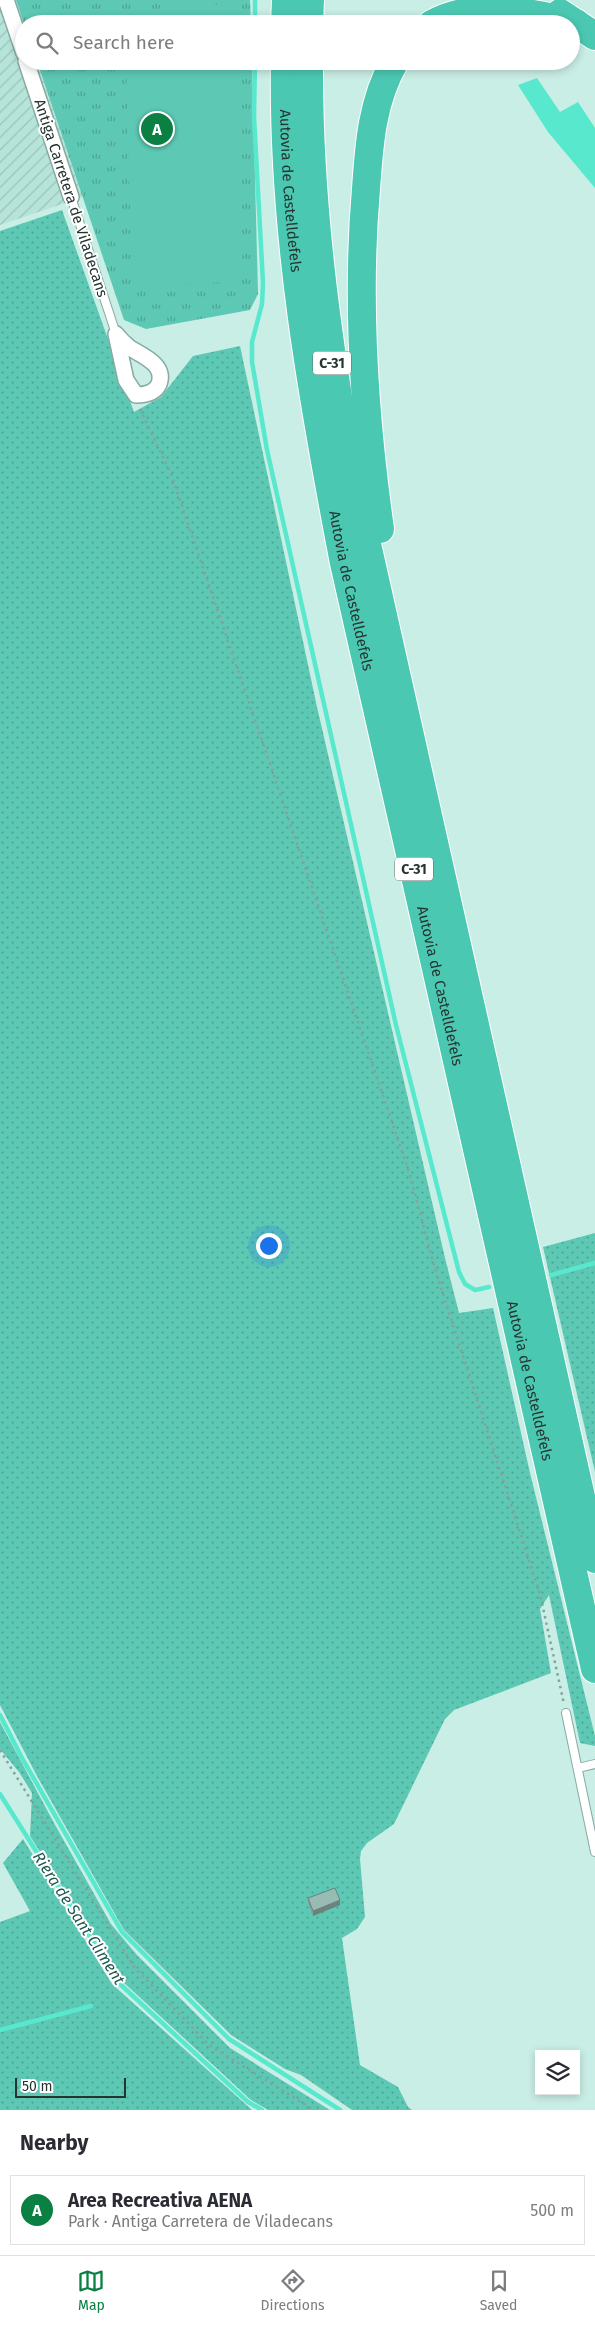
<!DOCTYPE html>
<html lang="en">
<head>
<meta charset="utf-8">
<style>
	:root { --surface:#fff; --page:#f7f7f7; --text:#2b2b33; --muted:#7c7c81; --line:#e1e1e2; --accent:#0b8043 }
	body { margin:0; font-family:"Fira Sans",sans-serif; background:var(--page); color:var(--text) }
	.controls { position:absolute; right:15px; bottom:15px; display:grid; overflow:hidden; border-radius:0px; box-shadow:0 2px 8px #0003 }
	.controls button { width:45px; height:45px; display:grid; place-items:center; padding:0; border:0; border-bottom:1px solid var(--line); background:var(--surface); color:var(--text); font:25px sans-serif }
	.scale { position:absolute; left:15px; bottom:12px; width:111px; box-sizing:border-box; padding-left:5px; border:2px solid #263431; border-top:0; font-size:14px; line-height:18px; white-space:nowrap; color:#263431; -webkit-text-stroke:4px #fff; paint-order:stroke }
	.you { position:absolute; left:268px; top:1245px; width:18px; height:18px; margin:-12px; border:4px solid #fff; border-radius:50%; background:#1a73e8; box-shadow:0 0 0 8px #1a73e833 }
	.badge { display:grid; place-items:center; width:32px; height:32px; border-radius:50%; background:var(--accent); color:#fff; font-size:16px; font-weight:700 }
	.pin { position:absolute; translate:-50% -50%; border:2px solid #fff; box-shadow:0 1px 5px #0006 }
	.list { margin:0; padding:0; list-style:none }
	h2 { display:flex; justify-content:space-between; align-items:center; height:65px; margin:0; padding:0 20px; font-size:21px }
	h2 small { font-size:16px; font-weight:400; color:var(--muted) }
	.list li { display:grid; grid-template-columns:32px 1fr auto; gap:15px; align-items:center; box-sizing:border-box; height:70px; margin:0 10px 10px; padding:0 10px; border:1px solid var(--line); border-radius:0px }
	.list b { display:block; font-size:19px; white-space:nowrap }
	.list p { margin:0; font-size:16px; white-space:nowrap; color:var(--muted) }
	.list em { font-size:16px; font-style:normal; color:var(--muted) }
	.icon { flex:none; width:28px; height:28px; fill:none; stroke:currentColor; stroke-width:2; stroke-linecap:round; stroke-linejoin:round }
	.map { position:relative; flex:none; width:595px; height:2110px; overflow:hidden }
	.search { position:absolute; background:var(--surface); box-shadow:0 2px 8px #0003; left:15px; right:15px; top:15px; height:55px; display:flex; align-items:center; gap:12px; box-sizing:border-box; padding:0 18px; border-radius:28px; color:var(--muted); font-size:19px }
	.sheet { height:145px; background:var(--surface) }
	nav { display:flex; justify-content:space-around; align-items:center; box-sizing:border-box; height:70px; border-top:1px solid var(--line); background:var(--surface); font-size:14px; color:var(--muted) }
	nav a { display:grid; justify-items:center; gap:2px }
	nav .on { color:var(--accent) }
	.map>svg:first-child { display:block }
</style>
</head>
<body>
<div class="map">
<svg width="595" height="2110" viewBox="0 0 595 2110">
	<defs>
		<pattern id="industrial-furrows" width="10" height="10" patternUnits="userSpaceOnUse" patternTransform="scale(1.25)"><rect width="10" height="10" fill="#b6e4d9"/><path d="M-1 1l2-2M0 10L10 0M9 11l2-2" fill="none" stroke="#9cc4bb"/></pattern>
		<pattern id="grass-dots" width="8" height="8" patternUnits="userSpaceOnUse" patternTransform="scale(1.25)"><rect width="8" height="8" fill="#5dc9b4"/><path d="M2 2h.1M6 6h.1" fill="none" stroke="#4da493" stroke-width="1.8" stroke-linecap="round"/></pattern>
		<pattern id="park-tufts" width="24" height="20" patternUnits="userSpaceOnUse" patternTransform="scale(1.25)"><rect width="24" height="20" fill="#5dc9b4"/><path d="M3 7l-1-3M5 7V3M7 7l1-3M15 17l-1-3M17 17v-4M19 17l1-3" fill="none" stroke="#4da493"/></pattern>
	</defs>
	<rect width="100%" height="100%" fill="#c9eee5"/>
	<polygon fill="url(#industrial-furrows)" points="0,0 16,0 24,24 24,61 37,61 83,197 0,225"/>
	<g fill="url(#grass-dots)">
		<polygon points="62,210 134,412 161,397 193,356 240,346 317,707 445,1258 459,1313 493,1308 530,1473 595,1736 595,1746 580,1743 549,1595 540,1609 551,1673 454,1710 445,1719 394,1824 367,1843 361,1851 360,1859 365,1917 357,1929 342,1938 360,2065 398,2087 408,2107 412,2110 352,2110 301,2075 285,2069 231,2035 124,1930 37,1776 0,1705 0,231"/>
		<polygon points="595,1233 595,1472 543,1247"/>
		<polygon points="0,1722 54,1823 111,1924 137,1955 230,2048 330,2110 268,2110 251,2100 122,1981 30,1836 32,1793 19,1772 0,1749"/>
		<polygon points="23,1839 112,1984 252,2110 0,2110 0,1922 30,1911 3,1863"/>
	</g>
	<g fill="url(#park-tufts)">
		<polygon points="16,0 250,0 251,24 24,24"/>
		<polygon points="37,61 252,61 258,294 250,310 146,329 124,320"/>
	</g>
	<g fill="#5dc9b4">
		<polygon points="160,0 201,0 202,24 160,24"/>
		<polygon points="206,5 229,5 229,24 207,24"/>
		<polygon points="235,61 241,282 132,285 126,64"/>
	</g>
	<polygon fill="#58e8ce" points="537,78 560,112 578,102 595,128 595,188 548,132 518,85"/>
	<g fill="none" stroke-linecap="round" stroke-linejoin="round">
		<g stroke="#58e8ce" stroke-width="4.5">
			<polyline points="255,24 255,0"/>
			<polyline points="255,61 254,117 263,283 262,304 252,342 252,362 267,450 396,1025 459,1272 465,1284 475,1290 489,1287"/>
			<polyline points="551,1275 595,1263"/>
			<polyline points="0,1715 22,1758 122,1932 229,2039 340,2110"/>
			<polyline points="0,1794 120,1984 248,2102 262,2110"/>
			<polyline points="0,2030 91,2006"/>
		</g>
		<g stroke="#87aaa2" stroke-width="10">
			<g id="lane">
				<polyline points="71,197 116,334"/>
				<polyline points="566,1713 595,1852"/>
				<polyline points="578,1768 595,1764"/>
			</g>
		</g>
		<g stroke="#87aaa2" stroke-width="18">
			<g id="street">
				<polyline points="6,0 24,53"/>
				<polyline points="26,61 71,197"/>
				<path d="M116,334C120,339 125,344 130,348C143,356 166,365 159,384C155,393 145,395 136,395L126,380Z"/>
			</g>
		</g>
		<g stroke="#fff" stroke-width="30">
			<g id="highway">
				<polyline points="560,13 595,36"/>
				<polyline points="285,24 286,0"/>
				<polyline points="309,24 310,0"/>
				<path d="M432,24C475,0 530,12 576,23"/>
				<path id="s1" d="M285,61C282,231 312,397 344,563L595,1669"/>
				<path d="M309,61C308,197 326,330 349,464L595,1559"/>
				<path d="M380,529C364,416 356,303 366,189C369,145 372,100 395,61"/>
			</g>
		</g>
		<g stroke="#86a29c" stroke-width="2.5" stroke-dasharray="2.5 4" stroke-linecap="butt">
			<polyline points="140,409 171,474 409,1172 435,1269 540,1594 564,1704"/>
			<polyline points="0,1750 134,1967 209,2045 314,2110"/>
		</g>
		<use href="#lane" stroke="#fff" stroke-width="8"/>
		<use href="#street" stroke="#fff" stroke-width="15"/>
		<use href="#highway" stroke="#4bc8b1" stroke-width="28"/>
	</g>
	<polygon fill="#83a19a" points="308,1898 340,1905 313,1916 308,1903"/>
	<polygon fill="#6a837d" points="340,1900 340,1905 313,1916 313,1911"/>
	<polygon fill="#98bbb3" stroke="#6a837d" points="335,1888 340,1900 313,1911 308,1898"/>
	<g text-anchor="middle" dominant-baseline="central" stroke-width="4" stroke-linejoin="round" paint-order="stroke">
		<g fill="#fff" stroke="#67716f" stroke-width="1">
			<rect x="313" y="351.5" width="38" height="23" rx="4"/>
			<rect x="395" y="857.5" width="38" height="23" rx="4"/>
		</g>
		<g font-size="14" font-weight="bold" fill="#263431">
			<text x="332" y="363">C-31</text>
			<text x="414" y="869">C-31</text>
		</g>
		<g font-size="15" fill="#263431" stroke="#fff">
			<text stroke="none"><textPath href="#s1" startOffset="130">Autovia de Castelldefels</textPath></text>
			<text transform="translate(71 198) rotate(72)">Antiga Carretera de Viladecans</text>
			<text stroke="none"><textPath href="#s1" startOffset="535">Autovia de Castelldefels</textPath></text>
			<text stroke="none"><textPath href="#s1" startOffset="940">Autovia de Castelldefels</textPath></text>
			<text stroke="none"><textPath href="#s1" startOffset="1345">Autovia de Castelldefels</textPath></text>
		</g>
		<g font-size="16" font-style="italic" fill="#1f5a4f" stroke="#fff">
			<text transform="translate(79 1918) rotate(57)">Riera de Sant Climent</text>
		</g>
	</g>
</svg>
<div class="controls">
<button><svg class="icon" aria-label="layers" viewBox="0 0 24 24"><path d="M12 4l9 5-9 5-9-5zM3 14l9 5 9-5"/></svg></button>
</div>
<div class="scale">50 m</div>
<div class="you"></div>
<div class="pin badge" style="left:157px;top:129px">A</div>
<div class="search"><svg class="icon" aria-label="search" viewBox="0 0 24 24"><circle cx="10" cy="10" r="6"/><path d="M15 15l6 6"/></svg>Search here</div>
</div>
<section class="sheet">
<h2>Nearby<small></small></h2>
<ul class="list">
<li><span class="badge">A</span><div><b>Area Recreativa AENA</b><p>Park · Antiga Carretera de Viladecans</p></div><em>500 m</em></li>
</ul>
</section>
<nav>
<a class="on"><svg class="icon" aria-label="map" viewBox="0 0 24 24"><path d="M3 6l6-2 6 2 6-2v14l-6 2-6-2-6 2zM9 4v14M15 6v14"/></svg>Map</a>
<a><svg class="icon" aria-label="directions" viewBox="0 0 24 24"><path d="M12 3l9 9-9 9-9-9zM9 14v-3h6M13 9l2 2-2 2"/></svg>Directions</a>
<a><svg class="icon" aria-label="saved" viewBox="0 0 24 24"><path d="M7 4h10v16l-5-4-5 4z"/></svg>Saved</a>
</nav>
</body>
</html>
